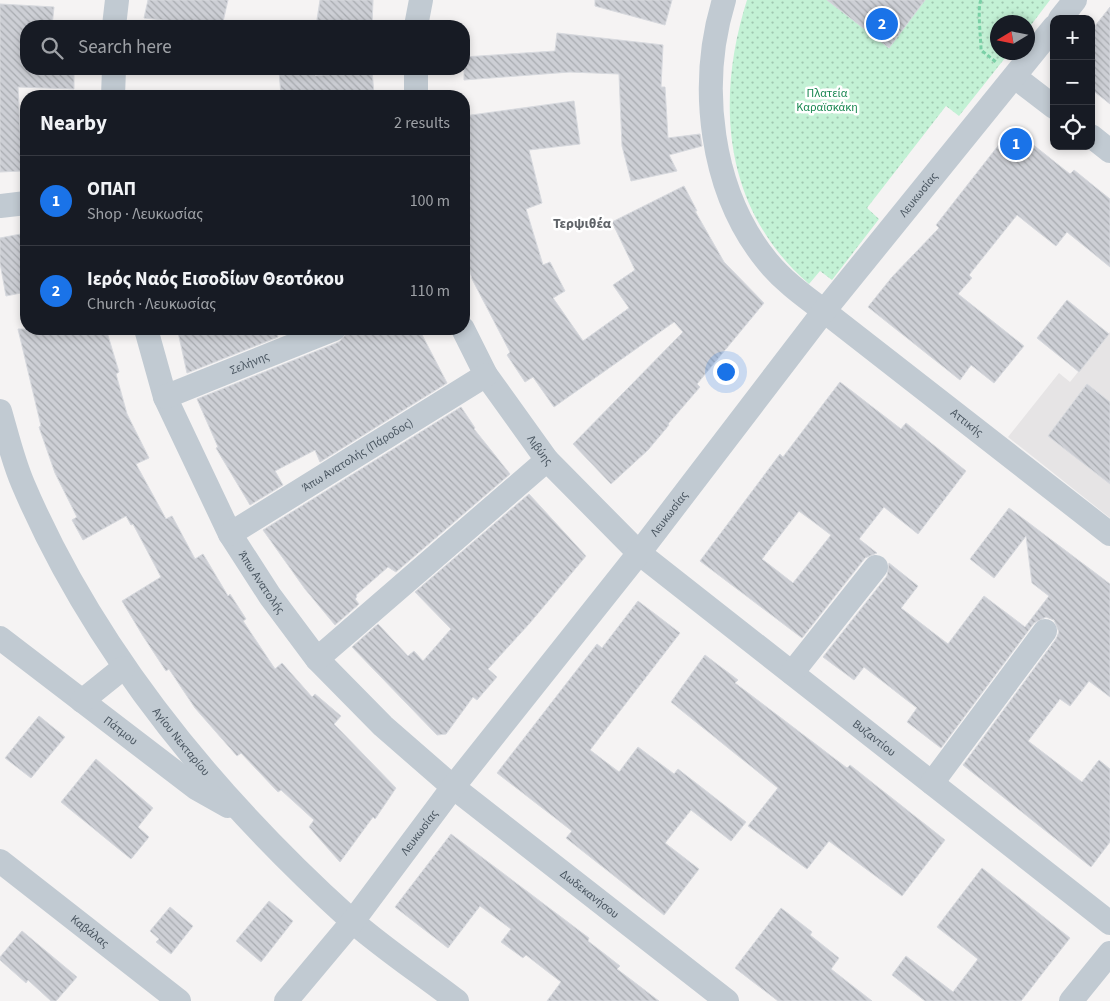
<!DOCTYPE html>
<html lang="en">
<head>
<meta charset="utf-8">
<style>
	:root { --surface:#171b24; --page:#20242c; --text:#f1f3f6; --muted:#9ea1a6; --line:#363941; --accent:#1a73e8 }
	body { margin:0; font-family:"Source Sans 3",sans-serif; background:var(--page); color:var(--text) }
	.controls { position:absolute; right:15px; top:15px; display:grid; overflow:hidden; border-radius:10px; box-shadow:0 2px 8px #0003 }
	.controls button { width:45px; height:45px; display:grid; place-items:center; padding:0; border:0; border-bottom:1px solid var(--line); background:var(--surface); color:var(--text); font:25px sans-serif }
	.compass { position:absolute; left:990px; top:15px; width:45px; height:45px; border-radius:50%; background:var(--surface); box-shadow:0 2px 8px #0003; rotate:260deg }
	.you { position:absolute; left:725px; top:371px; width:18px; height:18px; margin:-12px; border:4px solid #fff; border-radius:50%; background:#1a73e8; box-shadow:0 0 0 8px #1a73e833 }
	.badge { display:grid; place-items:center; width:32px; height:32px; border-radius:50%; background:var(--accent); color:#fff; font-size:16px; font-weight:700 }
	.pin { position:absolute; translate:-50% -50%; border:2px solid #fff; box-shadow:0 1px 5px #0006 }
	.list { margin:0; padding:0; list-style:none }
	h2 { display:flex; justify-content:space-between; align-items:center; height:65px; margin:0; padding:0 20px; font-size:21px }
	h2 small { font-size:16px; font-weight:400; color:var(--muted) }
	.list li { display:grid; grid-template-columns:32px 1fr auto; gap:15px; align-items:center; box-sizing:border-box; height:90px; padding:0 20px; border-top:1px solid var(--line) }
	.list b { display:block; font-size:19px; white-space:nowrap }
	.list p { margin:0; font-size:16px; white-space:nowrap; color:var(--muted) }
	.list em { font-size:16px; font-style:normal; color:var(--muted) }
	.icon { flex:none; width:28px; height:28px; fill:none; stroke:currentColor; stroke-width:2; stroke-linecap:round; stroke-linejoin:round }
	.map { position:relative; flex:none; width:1110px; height:1001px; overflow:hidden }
	.search { position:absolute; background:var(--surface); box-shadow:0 2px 8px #0003; left:20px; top:20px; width:450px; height:55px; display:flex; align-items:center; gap:12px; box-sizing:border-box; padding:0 18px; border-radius:20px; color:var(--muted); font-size:19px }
	.panel { position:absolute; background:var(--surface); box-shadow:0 2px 8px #0003; left:20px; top:90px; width:450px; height:245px; border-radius:20px }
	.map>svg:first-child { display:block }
</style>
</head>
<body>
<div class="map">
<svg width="1110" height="1001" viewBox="0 0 1110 1001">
	<defs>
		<pattern id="grass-dots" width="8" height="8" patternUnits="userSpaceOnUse" patternTransform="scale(1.25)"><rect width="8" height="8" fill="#c3f1d5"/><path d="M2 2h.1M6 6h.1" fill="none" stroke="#a0c6b0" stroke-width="1.8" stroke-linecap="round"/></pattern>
		<pattern id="building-back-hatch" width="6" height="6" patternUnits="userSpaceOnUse" patternTransform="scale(1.25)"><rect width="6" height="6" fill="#cdcfd5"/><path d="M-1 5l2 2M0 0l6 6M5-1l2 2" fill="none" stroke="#a8abb0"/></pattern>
	</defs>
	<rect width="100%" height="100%" fill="#f5f3f3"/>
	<polygon fill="#e6e4e5" points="1110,332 1110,518 1008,437 1059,373 1070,382"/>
	<path fill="url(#grass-dots)" d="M747,0H1050L1028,29V22H998V52L1009,53L959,116L946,106L867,208L879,219L832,280L820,271L809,284C723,210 715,101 747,0Z"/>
	<g fill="url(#building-back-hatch)" stroke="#d7d9de" fill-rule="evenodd">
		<polygon points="148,0 228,0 222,26 144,18"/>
		<polygon points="320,0 373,0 372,26 316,26"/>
		<polygon points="595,0 672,0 665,25 595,6"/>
		<polygon points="827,0 925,0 889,48"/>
		<polygon points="0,4 54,7 52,26 26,26 26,69 74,69 74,89 18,87 22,171 0,172"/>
		<polygon points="1110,7 1110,104 1091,89 1091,31"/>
		<polygon points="557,33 663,45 661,87 665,87 668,138 700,134 702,146 669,155 677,171 631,181 622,146 619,74 570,72 464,80 464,57 555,51"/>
		<polygon points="315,69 315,76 372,69 374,96 281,96 279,70"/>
		<polygon points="574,101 580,144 529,150 542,203 526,209 543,265 550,262 565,291 553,298 583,341 629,308 613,285 635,270 612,222 684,186 697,211 695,211 724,262 764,303 697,384 700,387 668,424 669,425 648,450 611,484 573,444 683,332 674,322 554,407 533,377 525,382 507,355 510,352 472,279 464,251 464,228 470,226 464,199 464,116"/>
		<polygon points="1012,128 1070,174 1074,170 1110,199 1110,267 1067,232 1056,246 1017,215 969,275 972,278 958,294 1024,346 994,383 971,365 960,380 868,307 892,277 939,228 936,225"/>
		<polygon points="26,233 26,292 6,296 0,263 0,238"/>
		<polygon points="1067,300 1109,334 1079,372 1037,338"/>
		<polygon points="18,329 106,329 119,372 116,374 127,414 149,458 136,464 166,519 172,516 195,559 203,554 228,596 230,594 246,619 243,621 275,669 282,663 312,697 315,694 341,716 334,724 396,788 375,819 373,817 340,862 309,827 314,820 281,790 278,792 241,753 237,756 195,708 169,669 166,671 143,636 122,601 161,577 133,524 131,525 126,516 83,540 72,520 77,517 55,473 39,427 41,426"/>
		<polygon points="188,329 276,329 278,337 187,373 178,332"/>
		<polygon points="358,329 419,329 447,383 320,462 315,450 275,471 283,485 250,505 216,448 218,447 197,399 339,342 347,333"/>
		<path d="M840,382L901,429L906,423L966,471L918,534L884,507L859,539L877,553L865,558L802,638L700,561L780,454L783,457ZM799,511L831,535L793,583L762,559Z"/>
		<polygon points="1087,384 1110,402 1110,484 1048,436"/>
		<polygon points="461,407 475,428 474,429 510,474 396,572 388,567 356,595 357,597 355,599 359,604 335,625 305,589 263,530"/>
		<polygon points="529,494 586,556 529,624 488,669 497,677 477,700 473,697 446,734 437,735 352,647 378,624 408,656 414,651 423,661 451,629 415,592"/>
		<polygon points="1009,508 1110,584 1110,697 1089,681 1070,706 1060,699 1028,741 1082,782 1099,760 1110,769 1110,842 1091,867 963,765 1056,639 1059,632 1054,620 1046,617 1034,623 941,748 907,722 917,708 864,667 854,680 823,657 887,576 889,563 918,586 901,608 948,644 984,596 1025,627 1049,596 1032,583 1026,536 994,578 970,559"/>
		<polygon points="638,601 680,633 590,750 619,772 638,747 674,774 678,769 746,822 731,841 691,810 665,843 699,869 664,915 566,838 572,831 497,773 597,644 602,648"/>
		<polygon points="705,655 738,680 735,683 847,768 850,765 945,840 902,896 829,841 807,869 748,826 778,788 671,702"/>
		<polygon points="39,716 65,737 31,778 5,758"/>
		<polygon points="96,759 153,808 138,827 149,837 131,859 61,802"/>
		<polygon points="451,834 589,938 588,941 620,966 617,969 659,1001 547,1001 561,982 526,955 523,958 501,942 511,929 480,906 448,948 395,907"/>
		<polygon points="982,868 1070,938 1021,1001 925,1001 892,975 906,956 953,992 978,959 937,927"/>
		<polygon points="269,901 293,921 261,962 236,941"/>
		<polygon points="170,907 193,926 171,954 156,942 159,939 150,931"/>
		<polygon points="781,908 812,932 810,935 839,958 831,969 872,1001 778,1001 735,968"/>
		<polygon points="22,931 77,977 56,1001 51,1001 28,980 26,983 0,960 0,957"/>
	</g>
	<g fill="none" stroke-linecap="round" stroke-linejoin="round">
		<path stroke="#7ad0a6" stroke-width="3" stroke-dasharray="4 2.5" stroke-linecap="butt" d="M981,0C977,8 981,39 981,50L996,62"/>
		<g stroke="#c1cad2" stroke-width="24">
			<path id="s1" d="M724,0C698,85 710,191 767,261C783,281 804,296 824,311L1110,534"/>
			<polyline points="1060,19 1075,0"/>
			<polyline points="114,26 117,0"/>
			<polyline points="416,26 421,0"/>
			<polyline points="416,69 416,96"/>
			<polyline points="1015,77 1054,107"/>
			<polyline points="113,96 114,69"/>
			<polyline points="1091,136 1110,151"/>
			<polyline points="0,206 26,203"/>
			<path id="s2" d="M146,329L165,397L230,534L270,596L317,659L383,726L453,787L727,1001"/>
			<path id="s3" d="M463,329L486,375L547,460L639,553L1110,923"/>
			<path id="s4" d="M165,397L334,329"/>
			<path id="s5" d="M0,411C7,435 13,461 23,484C95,653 215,797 351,920C384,949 422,974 457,1001"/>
			<path id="s6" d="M230,534L486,375"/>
			<path id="s7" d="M0,638L196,788L228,806"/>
			<polyline points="317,659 547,460"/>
			<polyline points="792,673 876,567"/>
			<polyline points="82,701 123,668"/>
			<polyline points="932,783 1045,631"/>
			<path id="s8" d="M0,861L179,1001"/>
			<path id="s9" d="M286,1001L353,921L453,787L639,553L824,311L1054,27"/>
			<polyline points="1071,1001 1110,953"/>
		</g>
	</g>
	<g text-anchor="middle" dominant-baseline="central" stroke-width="5" stroke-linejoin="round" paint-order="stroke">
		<g font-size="12" fill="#17864f" stroke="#fff">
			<text x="827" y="93">Πλατεία<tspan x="827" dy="14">Καραϊσκάκη</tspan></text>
		</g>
		<g font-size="12" fill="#4a5661" stroke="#fff">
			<text stroke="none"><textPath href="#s9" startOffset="1025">Λευκωσίας</textPath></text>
			<text stroke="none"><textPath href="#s4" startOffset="91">Σελήνης</textPath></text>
			<text stroke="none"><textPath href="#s1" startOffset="532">Αττικής</textPath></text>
			<text stroke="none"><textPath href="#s3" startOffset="144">Λιβύης</textPath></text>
			<text stroke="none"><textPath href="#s6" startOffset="150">Άπω Ανατολής (Πάροδος)</textPath></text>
			<text stroke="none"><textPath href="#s9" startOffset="620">Λευκωσίας</textPath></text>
			<text stroke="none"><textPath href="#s2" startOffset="280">Άπω Ανατολής</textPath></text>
			<text stroke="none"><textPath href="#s7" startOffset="152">Πάτμου</textPath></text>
			<text stroke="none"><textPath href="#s3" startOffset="586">Βυζαντίου</textPath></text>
			<text stroke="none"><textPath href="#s5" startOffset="380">Αγίου Νεκταρίου</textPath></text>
			<text stroke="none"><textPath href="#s9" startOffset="215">Λευκωσίας</textPath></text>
			<text stroke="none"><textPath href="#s2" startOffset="735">Δωδεκανήσου</textPath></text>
			<text stroke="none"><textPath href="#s8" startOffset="114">Καβάλας</textPath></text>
		</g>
		<g font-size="14" font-weight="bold" fill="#5f6368" stroke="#fff">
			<text x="582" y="224">Τερψιθέα</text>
		</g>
	</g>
</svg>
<div class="controls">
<button>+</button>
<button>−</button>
<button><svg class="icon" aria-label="locate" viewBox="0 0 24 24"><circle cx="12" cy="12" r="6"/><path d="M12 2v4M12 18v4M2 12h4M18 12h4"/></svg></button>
</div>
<svg class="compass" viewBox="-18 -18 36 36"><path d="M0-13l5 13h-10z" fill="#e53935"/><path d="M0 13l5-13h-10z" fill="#9ea1a6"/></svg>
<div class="you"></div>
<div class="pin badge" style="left:1016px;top:144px">1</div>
<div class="pin badge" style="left:882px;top:24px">2</div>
<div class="search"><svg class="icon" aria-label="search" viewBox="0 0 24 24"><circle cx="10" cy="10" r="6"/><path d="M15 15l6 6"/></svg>Search here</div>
<section class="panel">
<h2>Nearby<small>2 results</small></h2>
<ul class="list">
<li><span class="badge">1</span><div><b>ΟΠΑΠ</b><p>Shop · Λευκωσίας</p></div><em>100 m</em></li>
<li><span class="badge">2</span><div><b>Ιερός Ναός Εισοδίων Θεοτόκου</b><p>Church · Λευκωσίας</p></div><em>110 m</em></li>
</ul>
</section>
</div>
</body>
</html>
